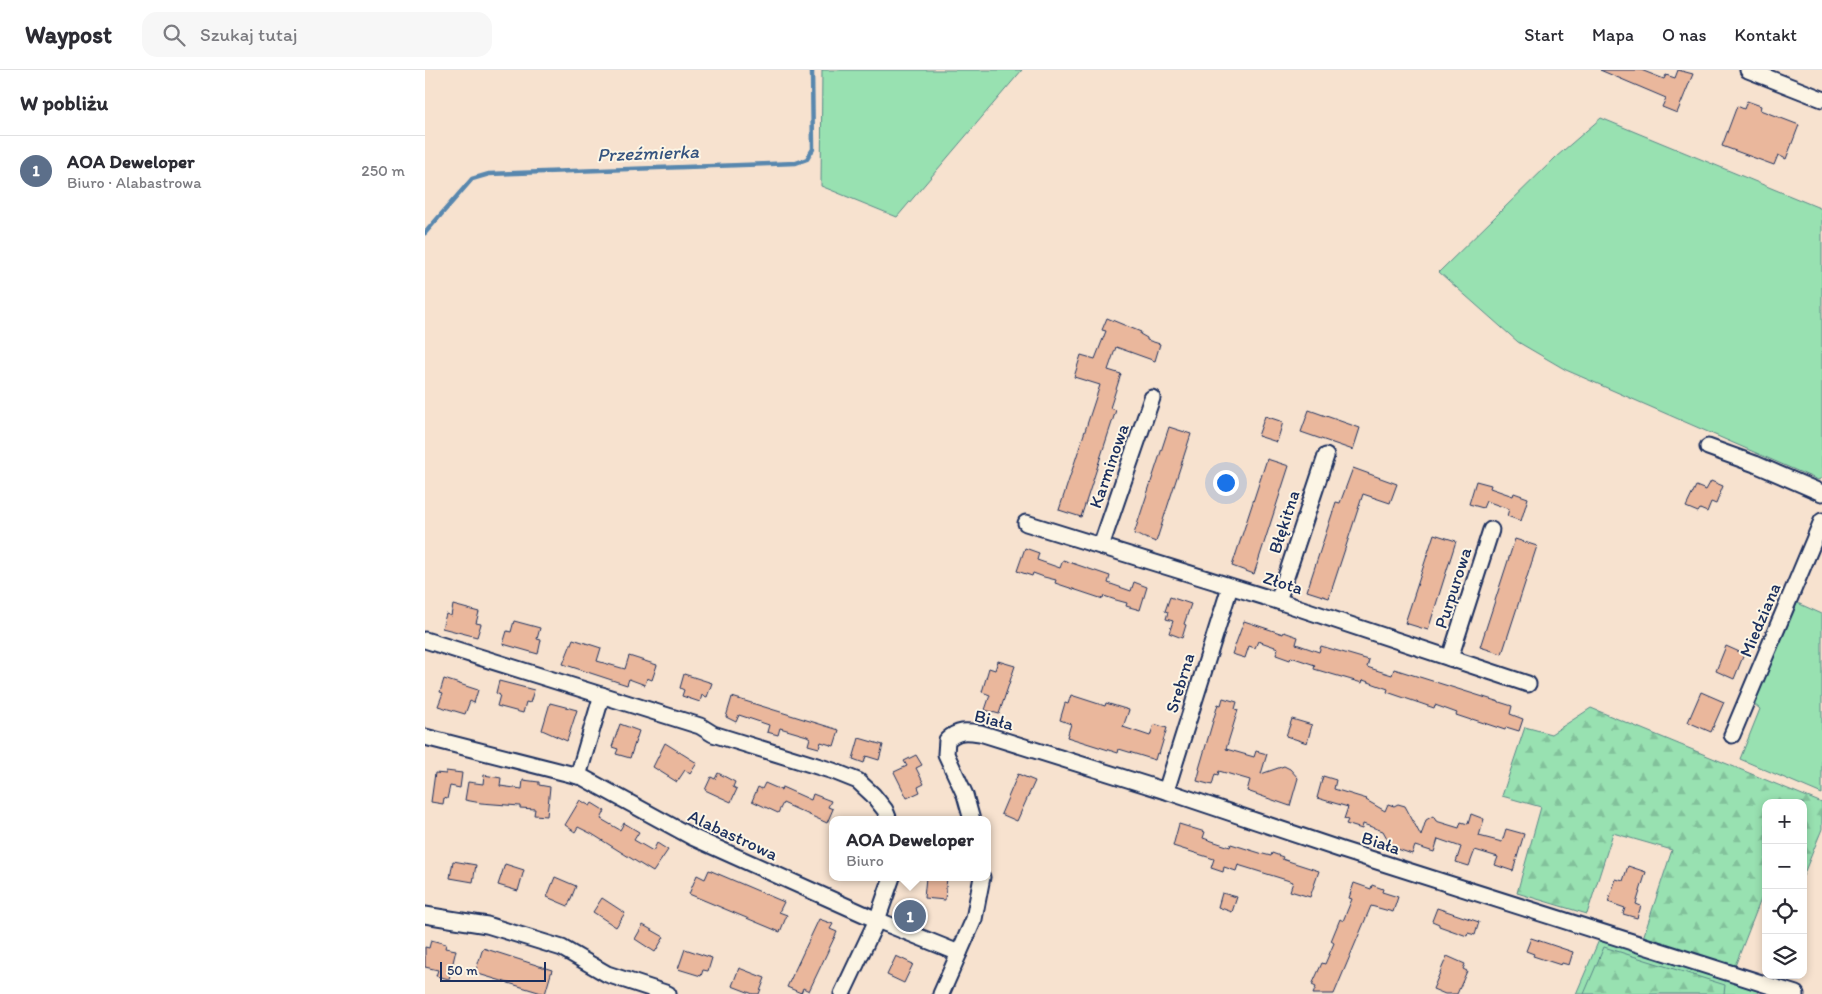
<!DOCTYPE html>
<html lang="pl">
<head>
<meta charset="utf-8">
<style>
	:root { --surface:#fff; --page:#f7f7f7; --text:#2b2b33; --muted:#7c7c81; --line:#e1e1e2; --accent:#1b2f5e }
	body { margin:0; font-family:Itim,sans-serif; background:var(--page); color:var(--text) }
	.controls { position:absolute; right:15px; bottom:15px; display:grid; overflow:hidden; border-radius:10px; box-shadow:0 2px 8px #0003 }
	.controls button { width:45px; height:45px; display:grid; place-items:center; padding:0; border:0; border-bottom:1px solid var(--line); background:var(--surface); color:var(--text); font:25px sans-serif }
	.scale { position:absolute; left:15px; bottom:12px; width:106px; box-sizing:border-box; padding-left:5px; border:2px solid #1b2f5e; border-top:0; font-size:14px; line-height:18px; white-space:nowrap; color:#1b2f5e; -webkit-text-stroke:4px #fcf5e5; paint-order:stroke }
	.you { position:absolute; left:800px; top:412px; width:18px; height:18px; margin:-12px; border:4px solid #fff; border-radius:50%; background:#1a73e8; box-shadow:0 0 0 8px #1a73e833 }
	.badge { display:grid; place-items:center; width:32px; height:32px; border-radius:50%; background:var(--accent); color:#fff; font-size:16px; font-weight:700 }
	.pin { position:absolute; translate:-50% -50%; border:2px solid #fff; box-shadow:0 1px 5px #0006 }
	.popup { position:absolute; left:404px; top:746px; width:162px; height:65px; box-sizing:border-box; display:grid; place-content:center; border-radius:10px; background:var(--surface); filter:drop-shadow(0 1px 4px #0005); font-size:16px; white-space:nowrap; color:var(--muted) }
	.popup b { font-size:19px; color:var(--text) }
	.popup::after { content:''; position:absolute; left:50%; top:100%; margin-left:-10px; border:10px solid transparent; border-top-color:var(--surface) }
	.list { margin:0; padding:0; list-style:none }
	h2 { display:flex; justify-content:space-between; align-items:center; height:65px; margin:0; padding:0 20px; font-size:21px }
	h2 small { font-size:16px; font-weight:400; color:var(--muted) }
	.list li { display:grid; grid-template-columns:32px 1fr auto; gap:15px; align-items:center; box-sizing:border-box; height:70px; padding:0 20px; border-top:1px solid var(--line) }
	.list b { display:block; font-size:19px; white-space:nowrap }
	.list p { margin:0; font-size:16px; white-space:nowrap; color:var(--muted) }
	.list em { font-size:16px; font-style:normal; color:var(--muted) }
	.icon { flex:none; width:28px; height:28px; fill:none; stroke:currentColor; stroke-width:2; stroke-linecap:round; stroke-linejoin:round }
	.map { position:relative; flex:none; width:1397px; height:924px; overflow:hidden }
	header { display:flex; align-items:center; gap:30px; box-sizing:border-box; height:70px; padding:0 25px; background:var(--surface); border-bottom:1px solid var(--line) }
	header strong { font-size:24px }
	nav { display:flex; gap:28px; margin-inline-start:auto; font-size:18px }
	.search { width:350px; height:45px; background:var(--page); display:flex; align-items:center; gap:12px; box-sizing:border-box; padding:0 18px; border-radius:15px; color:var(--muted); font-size:19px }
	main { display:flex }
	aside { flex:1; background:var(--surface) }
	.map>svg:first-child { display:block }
</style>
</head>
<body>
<header>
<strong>Waypost</strong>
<div class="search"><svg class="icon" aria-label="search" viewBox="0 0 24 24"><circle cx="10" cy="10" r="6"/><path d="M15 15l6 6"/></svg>Szukaj tutaj</div>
<nav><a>Start</a><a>Mapa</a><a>O nas</a><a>Kontakt</a></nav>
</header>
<main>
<aside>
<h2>W pobliżu<small></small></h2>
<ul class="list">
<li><span class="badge" style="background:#5c6f8a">1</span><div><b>AOA Deweloper</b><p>Biuro · Alabastrowa</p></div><em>250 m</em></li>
</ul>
</aside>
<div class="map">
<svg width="1397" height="924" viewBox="0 0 1397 924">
	<defs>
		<pattern id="forest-firs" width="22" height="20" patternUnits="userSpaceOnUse" patternTransform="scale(1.25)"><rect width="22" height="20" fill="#98e1b1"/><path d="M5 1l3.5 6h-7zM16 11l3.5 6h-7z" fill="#82c19b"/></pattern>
	</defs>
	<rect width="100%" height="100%" fill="#f7e2cf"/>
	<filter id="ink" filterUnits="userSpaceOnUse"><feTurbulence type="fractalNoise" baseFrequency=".02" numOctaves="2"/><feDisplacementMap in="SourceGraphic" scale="10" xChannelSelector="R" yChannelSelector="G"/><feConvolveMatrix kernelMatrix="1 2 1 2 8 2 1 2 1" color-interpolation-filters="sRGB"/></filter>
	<g filter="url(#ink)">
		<g fill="#98e1b1" stroke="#5a8888">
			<polygon points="397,0 597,0 472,147 396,116"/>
			<polygon points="1176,48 1397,139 1397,408 1393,410 1141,300 1093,272 1014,202 1131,87"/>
			<polygon points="1368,531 1397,544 1397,724 1315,689 1335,639 1328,633"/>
			<polygon points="1174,870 1333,920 1332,924 1151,924"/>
		</g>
		<g fill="url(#forest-firs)" stroke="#5a8888">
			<polygon points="1166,638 1397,733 1397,759 1378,806 1378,733 1341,733 1341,825 1338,824 1310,896 1218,868 1247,780 1188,763 1162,844 1092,823 1116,737 1077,726 1100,657 1126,664"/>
			<polygon points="1179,877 1300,915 1299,924 1159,924"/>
		</g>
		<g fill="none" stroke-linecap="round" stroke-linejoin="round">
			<polyline stroke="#5987ae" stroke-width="4.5" points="0,163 47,109 64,104 371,93 382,89 388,79 387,0"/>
		</g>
		<g fill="#eab79c" stroke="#1b2f5e">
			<polygon points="1175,0 1216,0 1239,9 1241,5 1250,8 1253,0 1268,4 1252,43 1237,37 1241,28"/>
			<polygon points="1322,31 1336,36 1335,40 1374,55 1361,89 1353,85 1349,95 1297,76 1312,36 1319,39"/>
			<polygon points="682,248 716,262 715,264 722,268 722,270 735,274 730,291 691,277 683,300 696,304 685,338 691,340 656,447 634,440 675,315 649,307 656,285 670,289 681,261 677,260"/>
			<polygon points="884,340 935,358 928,380 876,362"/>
			<polygon points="840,346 858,352 852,372 833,366"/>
			<polygon points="744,357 766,364 731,472 709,464"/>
			<polygon points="842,389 864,396 829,504 807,496"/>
			<polygon points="928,398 972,414 965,433 938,424 904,528 882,521 911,432 915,433"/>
			<polygon points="1051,411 1066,415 1065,418 1088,426 1089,423 1103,428 1096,451 1082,446 1084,439 1061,431 1058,438 1044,434"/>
			<polygon points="1286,411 1298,416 1291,434 1286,432 1282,442 1275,439 1273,442 1261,437 1271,416 1281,420"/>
			<polygon points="1009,464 1031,471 1003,560 980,553"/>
			<polygon points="1090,469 1112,476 1077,584 1055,577"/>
			<polygon points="600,478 614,483 612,490 635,498 638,490 685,506 683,513 706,521 709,512 722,517 715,540 701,536 702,533 691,530 679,526 678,529 630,513 631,510 619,507 608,503 607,506 592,501"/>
			<polygon points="745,527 766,534 759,554 761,555 757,568 744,563 748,551 741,549 743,542 740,541"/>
			<polygon points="28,535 54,542 51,553 56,554 52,567 17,558 21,544 26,546"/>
			<polygon points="89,551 115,558 112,569 116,570 113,584 78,574 82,561 86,562"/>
			<polygon points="819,551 858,564 859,562 873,567 871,574 894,582 896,576 944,590 942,597 954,601 967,605 969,599 1087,636 1085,644 1098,649 1094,661 1081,657 1080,660 1047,649 1046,650 1031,645 1032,643 1010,635 1009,638 962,622 963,619 938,610 937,613 889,599 890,595 866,587 865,590 851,585 853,578 833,571 830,578 824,576 820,588 807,584"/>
			<polygon points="148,569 176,578 172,591 200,599 204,586 232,595 227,610 222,608 220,615 204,609 202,615 138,594"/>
			<polygon points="1301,576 1319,584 1309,609 1291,601"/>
			<polygon points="573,591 590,596 574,644 560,640 565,625 557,622 564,598 570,600"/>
			<polygon points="259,604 287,613 282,627 277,625 275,632 257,626 259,620 255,618"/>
			<polygon points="19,609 53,620 49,633 45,631 40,644 13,636 18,623 15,622"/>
			<polygon points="74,611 109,620 105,633 101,632 98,643 72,636 75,625 71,623"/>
			<polygon points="1276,622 1299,632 1286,662 1263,652"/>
			<polygon points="646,625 680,636 681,633 704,640 698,657 725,666 729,654 742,658 734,684 732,683 730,690 694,679 693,683 642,667 646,654 635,650 640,633 643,634"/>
			<polygon points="307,627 414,660 409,676 396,672 394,678 383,675 385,668 382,666 355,658 353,665 342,662 344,655 314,645 311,652 301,647"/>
			<polygon points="798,628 812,632 810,639 813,640 801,679 829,687 831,681 842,684 836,704 859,696 865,699 873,708 865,736 822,721 825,710 794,701 793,705 790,704 787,715 772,711 775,700 774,699 793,634 796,635"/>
			<polygon points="125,633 152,640 142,671 117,660"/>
			<polygon points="867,649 887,655 882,673 861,666"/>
			<polygon points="195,654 214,661 205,688 191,684 193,679 187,677"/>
			<polygon points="434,668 458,675 454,690 441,686 439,693 428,689"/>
			<polygon points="240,673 272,693 265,704 260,700 252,712 228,697"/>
			<polygon points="491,685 497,695 491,698 499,714 493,717 495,722 482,728 469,702 482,696 479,691"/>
			<polygon points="21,701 37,703 35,718 25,716 22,729 19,728 18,734 6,732 10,703 21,704"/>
			<polygon points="293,703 310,712 308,717 312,719 306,732 280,720 286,707 290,709"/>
			<polygon points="593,704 610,711 592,751 576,744"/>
			<polygon points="59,705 76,708 75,716 97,719 98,710 114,712 114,715 125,717 122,746 109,745 110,739 95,738 95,736 56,733 40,730 43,712 58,714"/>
			<polygon points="898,706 911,710 909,719 942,729 941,730 960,741 963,734 969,736 973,734 980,736 996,766 1001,750 1008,746 1011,751 1034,758 1036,752 1043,754 1046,744 1059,749 1054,766 1077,772 1081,759 1099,764 1088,801 1070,795 1073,787 1050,780 1044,796 1031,792 1036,777 1013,769 1009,782 990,776 987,784 961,775 963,770 958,761 938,754 937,759 921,754 923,750 919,749 923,737 892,728"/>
			<polygon points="340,713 356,720 357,717 386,730 388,724 406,731 403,737 408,739 402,753 358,733 353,743 327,731 333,717 337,719"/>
			<polygon points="155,730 165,736 167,733 180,741 176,749 195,760 199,753 214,762 209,770 228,781 232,773 243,780 228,802 167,764 153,757 150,762 140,755"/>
			<polygon points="754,754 780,762 778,768 805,777 806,774 838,784 846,786 847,783 858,787 857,789 894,801 885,827 865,821 868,812 813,795 811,801 799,797 798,802 786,798 789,789 748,776"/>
			<polygon points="28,791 51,795 48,812 25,808"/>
			<polygon points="80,794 99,800 93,821 73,815"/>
			<polygon points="1203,796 1221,802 1211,834 1216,836 1212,848 1198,844 1200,838 1183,832 1191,809 1198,811"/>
			<polygon points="284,800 359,832 354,842 362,845 355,862 264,824 272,805 280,809"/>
			<polygon points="130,807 151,816 143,836 122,827"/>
			<polygon points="501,807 522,807 520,830 499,828"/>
			<polygon points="929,813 946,819 947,815 958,819 957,822 973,827 968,842 946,836 909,924 888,924 891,917 887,915 897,893 900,894 909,873 906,871 915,849 918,851 927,829 924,828"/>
			<polygon points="797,823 812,827 807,842 793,837"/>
			<polygon points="177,828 200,843 191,857 168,842"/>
			<polygon points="476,834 500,845 495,857 471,846"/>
			<polygon points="1012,838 1054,852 1050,865 1043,863 1042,866 1014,856 1014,854 1007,851"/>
			<polygon points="394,849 408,854 405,859 412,862 384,921 378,918 376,923 362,917"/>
			<polygon points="218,855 239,867 230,882 210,869"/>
			<polygon points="1106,868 1148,882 1144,895 1137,893 1136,895 1108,886 1109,884 1101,881"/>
			<polygon points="6,870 21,874 20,878 31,880 24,909 11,906 13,900 0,897 0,877 4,878"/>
			<polygon points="58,878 127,900 120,924 50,903"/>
			<polygon points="260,879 287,888 283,901 278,900 276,906 253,899"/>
			<polygon points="471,886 488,894 479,913 462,905"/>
			<polygon points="1022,886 1040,894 1038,899 1042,901 1032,924 1020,924 1008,919"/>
			<polygon points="314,898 340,908 334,924 328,924 307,916"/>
		</g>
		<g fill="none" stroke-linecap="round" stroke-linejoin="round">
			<g stroke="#1b2f5e" stroke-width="19">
				<g id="minor">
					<polyline points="1323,0 1397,29"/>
					<polyline points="1283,377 1330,394 1397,423"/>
					<polyline points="601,453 853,531 1103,614"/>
					<polyline points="676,476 727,328"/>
					<polyline points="853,531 901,386"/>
					<polyline points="0,570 275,656 288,664 408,701 433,711 448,725 460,740 464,750"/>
					<polyline points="1025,588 1066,460"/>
					<polyline points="1307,665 1397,451"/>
					<polyline points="0,667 157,707 267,767 452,850 534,883"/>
					<polyline points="153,706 177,625"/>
					<polyline points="741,721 805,517"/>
					<path d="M547,750L540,725L521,684L522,670C533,660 541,661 555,663L741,721L917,780L1371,924"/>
					<polyline points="0,845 62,855 137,878 182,904 243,924"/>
					<polyline points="417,924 452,850 467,807"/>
					<polyline points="516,924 549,849 557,807"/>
				</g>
			</g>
			<use href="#minor" stroke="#fcf5e5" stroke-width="15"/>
		</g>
	</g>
	<g text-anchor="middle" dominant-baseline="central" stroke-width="4" stroke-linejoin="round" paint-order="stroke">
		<g font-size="18" fill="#1b2f5e" stroke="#fcf5e5">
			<text transform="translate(684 396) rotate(-71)">Karminowa</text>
			<text transform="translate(859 452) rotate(-72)">Błękitna</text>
			<text transform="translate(858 513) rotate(17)">Złota</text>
			<text transform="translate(1028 518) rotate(-72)">Purpurowa</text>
			<text transform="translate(1335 550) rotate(-67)">Miedziana</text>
			<text transform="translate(755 613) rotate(-73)">Srebrna</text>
			<text transform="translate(569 650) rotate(14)">Biała</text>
			<text transform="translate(308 765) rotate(25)">Alabastrowa</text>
			<text transform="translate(956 773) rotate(18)">Biała</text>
		</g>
		<g font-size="19" font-style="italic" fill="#35547f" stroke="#fcf5e5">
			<text transform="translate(223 83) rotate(-2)">Przeźmierka</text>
		</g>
	</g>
</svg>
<div class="controls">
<button>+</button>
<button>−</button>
<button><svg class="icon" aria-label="locate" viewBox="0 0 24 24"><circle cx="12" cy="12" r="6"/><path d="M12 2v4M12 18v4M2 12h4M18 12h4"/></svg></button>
<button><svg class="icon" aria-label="layers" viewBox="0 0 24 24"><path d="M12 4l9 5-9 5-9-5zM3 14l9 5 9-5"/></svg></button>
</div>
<div class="scale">50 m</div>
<div class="you"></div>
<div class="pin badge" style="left:485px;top:846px;background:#5c6f8a">1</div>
<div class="popup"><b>AOA Deweloper</b>Biuro</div>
</div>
</main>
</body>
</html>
